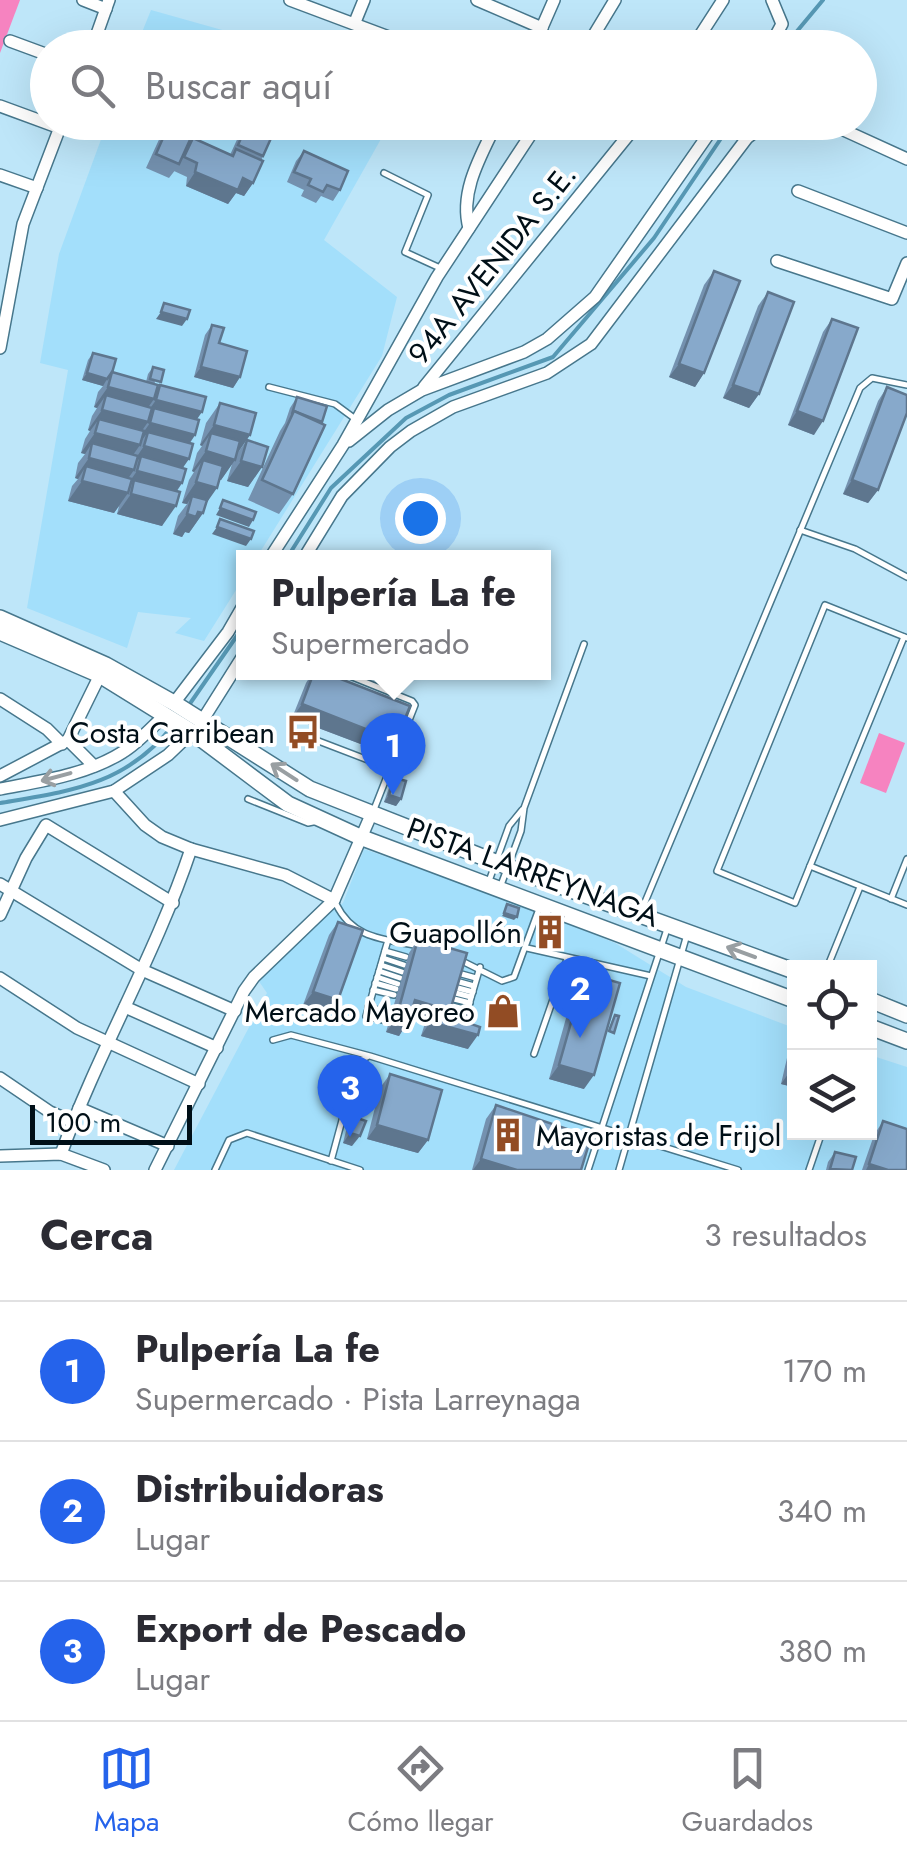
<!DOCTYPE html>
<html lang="es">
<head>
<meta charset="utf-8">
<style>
	:root { --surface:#fff; --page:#f7f7f7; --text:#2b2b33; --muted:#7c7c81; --line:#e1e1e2; --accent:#2563eb }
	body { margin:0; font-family:Jost,sans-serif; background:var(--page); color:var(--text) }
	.controls { position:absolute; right:30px; bottom:30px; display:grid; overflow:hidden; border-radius:0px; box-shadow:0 10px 40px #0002 }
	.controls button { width:90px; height:90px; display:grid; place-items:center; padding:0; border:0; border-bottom:2px solid var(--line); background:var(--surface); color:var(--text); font:50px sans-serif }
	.scale { position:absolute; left:30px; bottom:25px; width:162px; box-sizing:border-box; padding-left:10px; border:5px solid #000f17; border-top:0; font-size:28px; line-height:35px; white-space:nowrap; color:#000f17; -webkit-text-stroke:8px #fff; paint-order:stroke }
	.you { position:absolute; left:420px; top:518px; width:35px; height:35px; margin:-25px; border:8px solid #fff; border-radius:50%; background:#1a73e8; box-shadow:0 0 0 15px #1a73e833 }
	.badge { display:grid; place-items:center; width:65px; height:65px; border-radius:50%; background:var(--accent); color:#fff; font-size:32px; font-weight:700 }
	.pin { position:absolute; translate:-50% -82px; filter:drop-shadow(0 2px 5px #0008) }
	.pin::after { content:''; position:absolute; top:52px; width:35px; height:30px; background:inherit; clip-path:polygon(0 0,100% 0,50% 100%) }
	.popup { position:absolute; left:236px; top:550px; width:315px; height:130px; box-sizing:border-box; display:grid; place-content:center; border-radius:0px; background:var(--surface); filter:drop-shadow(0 2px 8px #0005); font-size:32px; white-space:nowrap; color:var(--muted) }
	.popup b { font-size:38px; color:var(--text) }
	.popup::after { content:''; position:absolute; left:50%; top:100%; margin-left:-20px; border:20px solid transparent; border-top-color:var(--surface) }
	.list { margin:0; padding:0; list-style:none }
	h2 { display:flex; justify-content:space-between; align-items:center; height:130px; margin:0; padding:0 40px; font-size:42px }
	h2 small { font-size:32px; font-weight:400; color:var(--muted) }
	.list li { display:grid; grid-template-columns:65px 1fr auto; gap:30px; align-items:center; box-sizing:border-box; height:140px; padding:0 40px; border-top:2px solid var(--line) }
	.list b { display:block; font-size:38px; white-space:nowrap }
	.list p { margin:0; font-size:32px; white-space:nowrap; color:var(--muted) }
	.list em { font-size:32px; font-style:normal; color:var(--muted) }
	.icon { flex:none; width:55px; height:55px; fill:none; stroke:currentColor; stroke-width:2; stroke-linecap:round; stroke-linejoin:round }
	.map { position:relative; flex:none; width:907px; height:1170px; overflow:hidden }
	.search { position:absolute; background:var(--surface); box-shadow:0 10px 40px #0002; left:30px; right:30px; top:30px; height:110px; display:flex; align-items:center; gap:25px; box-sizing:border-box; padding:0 35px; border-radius:55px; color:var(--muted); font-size:38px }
	.sheet { height:550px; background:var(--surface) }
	nav { display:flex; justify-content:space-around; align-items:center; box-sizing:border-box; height:140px; border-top:2px solid var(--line); background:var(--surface); font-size:28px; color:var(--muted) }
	nav a { display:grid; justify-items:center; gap:5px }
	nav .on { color:var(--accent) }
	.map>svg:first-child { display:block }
</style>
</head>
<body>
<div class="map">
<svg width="907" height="1170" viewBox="0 0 907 1170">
	<rect width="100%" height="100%" fill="#bee6f9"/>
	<g fill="#a3dffb">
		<polygon points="151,10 283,47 136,47"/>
		<polygon points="107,123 390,123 324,240 397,297 382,356 257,557 243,558 243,579 204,641 175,633 191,618 138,612 127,648 27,608 68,370 40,363 59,254"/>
		<polygon points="364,849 519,904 615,943 686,987 794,1028 794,1132 870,1132 870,1055 907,1067 907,1170 174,1170 267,993 258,980 308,927 343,903"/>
	</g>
	<g fill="#f683c0">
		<polygon points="0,0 20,0 0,53"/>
		<polygon points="879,733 905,743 886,793 860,783"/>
	</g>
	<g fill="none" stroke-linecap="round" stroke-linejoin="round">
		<g stroke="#5698b4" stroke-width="4">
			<polyline points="783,48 823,0"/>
			<polyline points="287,558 331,488 406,418 449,395 553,357 654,238 732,122"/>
			<polyline points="189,705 243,627"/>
			<path d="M0,803C71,791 127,785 174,724"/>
		</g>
		<g stroke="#47778c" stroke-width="8">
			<g id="service">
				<polyline points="384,173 428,195 405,252 440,268"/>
				<polyline points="269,387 335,404 354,418"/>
				<polyline points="800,530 855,549 907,577"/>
				<polyline points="907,638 825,605 717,871 795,903 810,866 907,905"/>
				<polyline points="340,672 412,701 415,705 373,812"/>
				<polyline points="308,737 389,768"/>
				<polyline points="248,799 308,823 318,821"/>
				<polyline points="810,866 904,637"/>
				<polyline points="489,881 509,826 522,810"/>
				<polyline points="501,885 521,831 524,808 584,644"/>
				<polyline points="891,899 907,859"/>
				<path d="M336,904C353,939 383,939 419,946"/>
				<polyline points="640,914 860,388 872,378 907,385"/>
				<polyline points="527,948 651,976"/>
				<polyline points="385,951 406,957"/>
				<polyline points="383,958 404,965"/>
				<polyline points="462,961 502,981 514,977 540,906"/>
				<polyline points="381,965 402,972"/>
				<polyline points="827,968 860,887"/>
				<polyline points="379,971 400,978"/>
				<polyline points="458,973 476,978"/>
				<polyline points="377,977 398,984"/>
				<polyline points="456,981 474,986"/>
				<polyline points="375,983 396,989"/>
				<polyline points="454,987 473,992"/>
				<polyline points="373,990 394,995"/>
				<polyline points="452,992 471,997"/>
				<polyline points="450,998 470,1003"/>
				<polyline points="448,1005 468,1010"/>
				<polyline points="368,1007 389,1013"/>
				<polyline points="387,1021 366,1016 388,940"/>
				<polyline points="464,1022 480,967"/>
				<polyline points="273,1040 291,1035 370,1056 738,1170"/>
				<polyline points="534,1054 567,959"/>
				<polyline points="331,1161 358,1061 367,1057"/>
				<polyline points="215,1170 229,1140 247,1133 360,1170"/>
				<polyline points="588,1170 668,926"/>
				<polyline points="619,1170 686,938"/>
				<polyline points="809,1170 822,1132"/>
			</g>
		</g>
		<g stroke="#47778c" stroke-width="14">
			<g id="minor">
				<polyline points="83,0 106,9"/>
				<polyline points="290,0 418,48"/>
				<polyline points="477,0 542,28"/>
				<polyline points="355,22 364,0"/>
				<polyline points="10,41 48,55"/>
				<polyline points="92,48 109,0"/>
				<polyline points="533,48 554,0"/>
				<polyline points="586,48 615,0"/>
				<polyline points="692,48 723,0"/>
				<polyline points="769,48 782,24 772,0"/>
				<polyline points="0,106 60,128"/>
				<polyline points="826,122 907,159"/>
				<polyline points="0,175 37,188"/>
				<polyline points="798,191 907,233"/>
				<path d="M469,228C459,191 482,154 497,122"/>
				<polyline points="777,261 892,299 907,263"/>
				<polyline points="0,348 23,224 62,122"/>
				<polyline points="424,387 639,122"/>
				<polyline points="349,441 388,410 422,390 524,352 547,339 595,297 717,122"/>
				<polyline points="270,558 343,445 437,277 539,122"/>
				<polyline points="304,558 342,496 390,447 411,431 453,407 547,373 591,344 747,138 768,122"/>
				<polyline points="0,699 47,729 62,744"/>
				<polyline points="174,703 228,632 243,606"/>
				<polyline points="202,721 243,656"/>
				<polyline points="68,740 94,766"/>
				<polyline points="0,776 68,740 100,675"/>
				<path d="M0,789C41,781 87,775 123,752C138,743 152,727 165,715"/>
				<polyline points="114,791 145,825 162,837 191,849 285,875 334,900"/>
				<polyline points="0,820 114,791 168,755 192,732"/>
				<polyline points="0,884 142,970 235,1011"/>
				<polyline points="0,915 26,858 46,825 173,903"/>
				<polyline points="0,978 77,1028 199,1084"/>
				<polyline points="125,1007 217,1048"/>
				<polyline points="0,1078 50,1112 73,1122"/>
				<polyline points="79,1108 168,1146"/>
				<path d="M61,1154C99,1050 156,954 191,849"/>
				<polyline points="0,1156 61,1154 104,1170"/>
				<polyline points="155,1170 244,991 254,977 334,900 371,815"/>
			</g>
		</g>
		<g stroke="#47778c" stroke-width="18">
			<g id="secondary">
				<polyline points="0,618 106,665 174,703 310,789 508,867 794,971"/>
				<polyline points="0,632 100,675 192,732 288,804 360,837 794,1000"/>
				<polyline points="870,1000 907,1015"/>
				<polyline points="870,1027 907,1041"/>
			</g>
		</g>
		<use href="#service" stroke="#fff" stroke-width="5"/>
		<use href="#minor" stroke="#fff" stroke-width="11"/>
		<use href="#secondary" stroke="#fff" stroke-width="15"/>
	</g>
	<g fill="#7491af">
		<polygon points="170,122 186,148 193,138 230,155 245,122 277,122 274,126 267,123 263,132 263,156 253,183 244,196 236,193 228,204 186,186 187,177 174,171 176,169 169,178 146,168 162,133"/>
		<polygon points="304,151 340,190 333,201 321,196 316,203 301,196 304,190 287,182 296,161"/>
		<polygon points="714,271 704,373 695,387 669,377 704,285"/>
		<polygon points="768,292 759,394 749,408 723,398 758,306"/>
		<polygon points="832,319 814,435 788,425 823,332"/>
		<polygon points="212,325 219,343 240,377 233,388 194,377 205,335"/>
		<polygon points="93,353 112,372 146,382 148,374 153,367 156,392 160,385 196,420 195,435 190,443 183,468 182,483 177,491 162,526 117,514 119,506 114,513 68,501 72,486 78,479 75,478 78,463 85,454 81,453 85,439 90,431 88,430 92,416 97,408 94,407 98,392 103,386 82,380 88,360"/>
		<polygon points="887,387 878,490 868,503 843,494 878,401"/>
		<polygon points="297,397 321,423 293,494 279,514 248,500 280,431 285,423 290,408"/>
		<polygon points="220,403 250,435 236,455 247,440 262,467 248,487 227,481 232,464 221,480 219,479 206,504 203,513 189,533 185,532 182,537 173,534 178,516 187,504 182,503 189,480 194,472 192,471 197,453 202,446 200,445 206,423"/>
		<polygon points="313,672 323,672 387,754 292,718 306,683"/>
		<polygon points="395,778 401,799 396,806 384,802 390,785"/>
		<polygon points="551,914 554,942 542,939 546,921"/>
		<polygon points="338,922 328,1013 303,1005 329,935"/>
		<polygon points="418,939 450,1011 471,1024 468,1049 421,1036 426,1020 410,1016 399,1036 386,1032 409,953"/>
		<polygon points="585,973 584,1089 549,1079 575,986"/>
		<polygon points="794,1039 794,1085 793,1087 781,1084 790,1045"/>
		<polygon points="390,1074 428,1140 418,1153 367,1139 380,1088"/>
		<polygon points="496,1105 581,1170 472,1170 486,1119"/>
		<polygon points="354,1117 352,1146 343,1143 347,1127"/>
		<polygon points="883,1121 907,1170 862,1170 874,1135"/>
		<polygon points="835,1152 852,1170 826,1170 828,1162"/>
	</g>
	<g fill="#5e768e">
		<polygon points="195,172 243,178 253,183 244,196 236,193 228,204 186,186"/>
		<polygon points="161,312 187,319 182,326 156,319"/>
		<polygon points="679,364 704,373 695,387 669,377"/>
		<polygon points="201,367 240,377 233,388 194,377"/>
		<polygon points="87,373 107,379 103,386 82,380"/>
		<polygon points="733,385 759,394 749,408 723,398"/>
		<polygon points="108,387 154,399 140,419 106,395 97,408 94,407"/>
		<polygon points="156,400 202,412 188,432 154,408 145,421 142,420"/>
		<polygon points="102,410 148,422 134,442 99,419 90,431 88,430"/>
		<polygon points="797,411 823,421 814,435 788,425"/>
		<polygon points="150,423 195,435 181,455 148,432 139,444 136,443"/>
		<polygon points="214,425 250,435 236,455 211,433 202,446 200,445"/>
		<polygon points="95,433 140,445 126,465 92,443 85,454 81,453"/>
		<polygon points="144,446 189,459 175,479 141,456 133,467 130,467"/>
		<polygon points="206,451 235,460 221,480 199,473 203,460 194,472 192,471"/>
		<polygon points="89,458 134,470 120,490 86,466 78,479 75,478"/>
		<polygon points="241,461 262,467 248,487 227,481"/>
		<polygon points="137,471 182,483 168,503 134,480 126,492 123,491"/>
		<polygon points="852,480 878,490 868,503 843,494"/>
		<polygon points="82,481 128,493 114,513 68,501"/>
		<polygon points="196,482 217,488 203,508 192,496 187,504 182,503"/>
		<polygon points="131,494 176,506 162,526 117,514"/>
		<polygon points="220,508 253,520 249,527 216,515"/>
		<polygon points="198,512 203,513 189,533 185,532 182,537 173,534 187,514"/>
		<polygon points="217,527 251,539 246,546 212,534"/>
		<polygon points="302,704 396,741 387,754 292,718"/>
		<polygon points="389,795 401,799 396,806 384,802"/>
		<polygon points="504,913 517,917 514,920 502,916"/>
		<polygon points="546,932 559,935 554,942 542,939"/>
		<polygon points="313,992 338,1000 328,1013 303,1005"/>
		<polygon points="415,1000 435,1006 426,1020 405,1014"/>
		<polygon points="396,1019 408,1022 399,1036 386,1032"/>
		<polygon points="430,1022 478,1035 468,1049 421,1036"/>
		<polygon points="559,1065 594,1075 584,1089 549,1079"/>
		<polygon points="791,1070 794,1071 794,1085 793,1087 781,1084"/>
		<polygon points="377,1125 428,1140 418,1153 367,1139"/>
		<polygon points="350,1133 360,1136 352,1146 343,1143"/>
		<polygon points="481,1159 517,1170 473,1170"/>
		<polygon points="869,1164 888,1170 866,1170"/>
	</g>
	<g fill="#87a9cb" stroke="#5e768e" stroke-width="2.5">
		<polygon points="170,122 198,122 179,164 156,154"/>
		<polygon points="248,122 268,122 263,132 272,136 263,156 238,145"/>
		<polygon points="193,138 233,156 236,149 263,161 253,183 243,178 238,190 195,172 197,163 184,157"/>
		<polygon points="304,151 348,171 340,190 327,185 323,192 308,185 311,179 294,172"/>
		<polygon points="714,271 740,281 704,373 679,364"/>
		<polygon points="768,292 794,302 759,394 733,385"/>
		<polygon points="164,303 190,310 187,319 161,312"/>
		<polygon points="832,319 858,328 823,421 797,411"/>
		<polygon points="212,325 224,328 219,343 247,351 240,377 201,367"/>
		<polygon points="93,353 116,359 110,380 112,372 107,379 87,373"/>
		<polygon points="153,367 164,370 161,382 150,379"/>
		<polygon points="112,372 158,385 154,399 108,387"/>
		<polygon points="160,385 206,397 202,412 156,400"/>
		<polygon points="887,387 907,395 907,413 878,490 852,480"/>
		<polygon points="106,395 152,408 148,422 102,410"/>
		<polygon points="297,397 327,406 322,422 294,411 292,414"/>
		<polygon points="220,403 256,413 250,435 214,425"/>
		<polygon points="154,408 199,420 195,435 150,423"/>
		<polygon points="294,411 325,425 293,494 262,480"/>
		<polygon points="99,419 144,431 140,445 95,433"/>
		<polygon points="148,432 193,444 189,459 144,446"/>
		<polygon points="211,433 240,441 235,460 206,451"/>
		<polygon points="247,440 268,447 262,467 241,461"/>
		<polygon points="92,443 138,456 134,470 89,458"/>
		<polygon points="141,456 186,469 182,483 137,471"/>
		<polygon points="203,460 223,466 217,488 196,482"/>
		<polygon points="86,466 132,479 128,493 82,481"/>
		<polygon points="134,480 180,492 176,506 131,494"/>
		<polygon points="192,496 207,500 203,513 198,512 196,517 187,514"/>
		<polygon points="223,500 256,512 253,520 220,508"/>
		<polygon points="220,519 254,531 251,539 217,527"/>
		<polygon points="314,672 323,672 410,706 396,741 302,704"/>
		<polygon points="395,778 406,781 401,799 389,795"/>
		<polygon points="507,904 519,908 517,917 504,913"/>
		<polygon points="551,914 563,917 559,935 546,932"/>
		<polygon points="338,922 363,930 338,1000 313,992"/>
		<polygon points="418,939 467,953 450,1011 472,1017 471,1024 480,1027 478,1035 430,1022 435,1006 415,1000 408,1022 396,1019"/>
		<polygon points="585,973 620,983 594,1075 559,1065"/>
		<polygon points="615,1015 619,1016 614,1033 609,1031"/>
		<polygon points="794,1053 794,1071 791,1070"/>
		<polygon points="390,1074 442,1090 428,1140 377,1125"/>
		<polygon points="496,1105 591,1137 581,1170 517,1170 481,1159"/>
		<polygon points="354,1117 366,1121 360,1136 350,1133"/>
		<polygon points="883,1121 907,1129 907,1170 888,1170 869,1164"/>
		<polygon points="835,1152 856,1157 852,1170 830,1169"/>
	</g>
	<defs><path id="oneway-shaft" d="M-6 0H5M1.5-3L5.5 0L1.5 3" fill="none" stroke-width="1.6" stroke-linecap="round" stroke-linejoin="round" transform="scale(2.5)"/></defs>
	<g stroke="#999fa2">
		<use href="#oneway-shaft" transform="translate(284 772) rotate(-147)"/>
		<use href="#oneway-shaft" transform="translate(56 777) rotate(165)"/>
		<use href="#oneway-shaft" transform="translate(741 952) rotate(-160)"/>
	</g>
	<defs>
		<g id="bus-bare" transform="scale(2.7)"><path d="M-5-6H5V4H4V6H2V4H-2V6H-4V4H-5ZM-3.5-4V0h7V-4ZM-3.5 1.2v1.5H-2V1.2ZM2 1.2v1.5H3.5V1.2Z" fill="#924c24" stroke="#fff" stroke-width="2.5" paint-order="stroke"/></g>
		<g id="building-bare" transform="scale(2.7)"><path d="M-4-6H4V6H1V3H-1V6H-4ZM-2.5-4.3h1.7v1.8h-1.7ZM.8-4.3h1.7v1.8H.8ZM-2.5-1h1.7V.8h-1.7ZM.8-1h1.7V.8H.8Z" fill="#924c24" stroke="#fff" stroke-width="2.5" paint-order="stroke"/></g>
		<g id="shop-bare" transform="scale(2.7)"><path d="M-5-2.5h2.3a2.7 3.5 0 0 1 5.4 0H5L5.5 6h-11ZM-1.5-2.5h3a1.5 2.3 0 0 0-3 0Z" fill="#924c24" stroke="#fff" stroke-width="2.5" paint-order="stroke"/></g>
	</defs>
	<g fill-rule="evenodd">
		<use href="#bus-bare" x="303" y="732"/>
		<use href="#building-bare" x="550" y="932"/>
		<use href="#shop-bare" x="503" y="1011"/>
		<use href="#building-bare" x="508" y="1135"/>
	</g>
	<g text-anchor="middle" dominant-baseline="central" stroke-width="8" stroke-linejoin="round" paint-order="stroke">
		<g font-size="30" fill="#000f17" stroke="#fff">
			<text transform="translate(492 264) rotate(-51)">94A AVENIDA S.E.</text>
			<text transform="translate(533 872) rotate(20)">PISTA LARREYNAGA</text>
		</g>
		<g font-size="30" fill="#000f17" stroke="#fff" text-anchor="end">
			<text x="275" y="732">Costa Carribean</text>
			<text x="522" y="932">Guapollón</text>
			<text x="475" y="1011">Mercado Mayoreo</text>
			<text x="536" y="1135" text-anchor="start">Mayoristas de Frijol</text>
		</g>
	</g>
</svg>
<div class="controls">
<button><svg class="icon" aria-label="locate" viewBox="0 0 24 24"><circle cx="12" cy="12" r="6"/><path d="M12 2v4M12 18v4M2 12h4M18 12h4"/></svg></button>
<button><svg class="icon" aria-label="layers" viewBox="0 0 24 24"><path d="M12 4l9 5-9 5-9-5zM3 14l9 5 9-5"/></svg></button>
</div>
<div class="scale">100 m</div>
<div class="you"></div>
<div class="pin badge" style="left:393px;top:795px">1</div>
<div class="popup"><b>Pulpería La fe</b>Supermercado</div>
<div class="pin badge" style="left:580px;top:1038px">2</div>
<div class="pin badge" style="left:350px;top:1137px">3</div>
<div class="search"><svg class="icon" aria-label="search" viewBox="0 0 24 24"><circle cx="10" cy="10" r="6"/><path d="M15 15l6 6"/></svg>Buscar aquí</div>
</div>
<section class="sheet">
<h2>Cerca<small>3 resultados</small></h2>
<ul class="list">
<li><span class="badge">1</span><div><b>Pulpería La fe</b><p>Supermercado · Pista Larreynaga</p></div><em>170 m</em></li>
<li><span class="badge">2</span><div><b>Distribuidoras</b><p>Lugar</p></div><em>340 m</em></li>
<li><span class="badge">3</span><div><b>Export de Pescado</b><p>Lugar</p></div><em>380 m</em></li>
</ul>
</section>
<nav>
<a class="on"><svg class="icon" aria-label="map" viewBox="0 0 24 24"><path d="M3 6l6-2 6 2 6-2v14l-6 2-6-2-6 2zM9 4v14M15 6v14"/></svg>Mapa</a>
<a><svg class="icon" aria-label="directions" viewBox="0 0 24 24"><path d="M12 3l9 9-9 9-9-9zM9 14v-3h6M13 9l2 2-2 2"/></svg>Cómo llegar</a>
<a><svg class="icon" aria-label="saved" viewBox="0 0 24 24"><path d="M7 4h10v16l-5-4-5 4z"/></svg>Guardados</a>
</nav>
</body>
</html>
